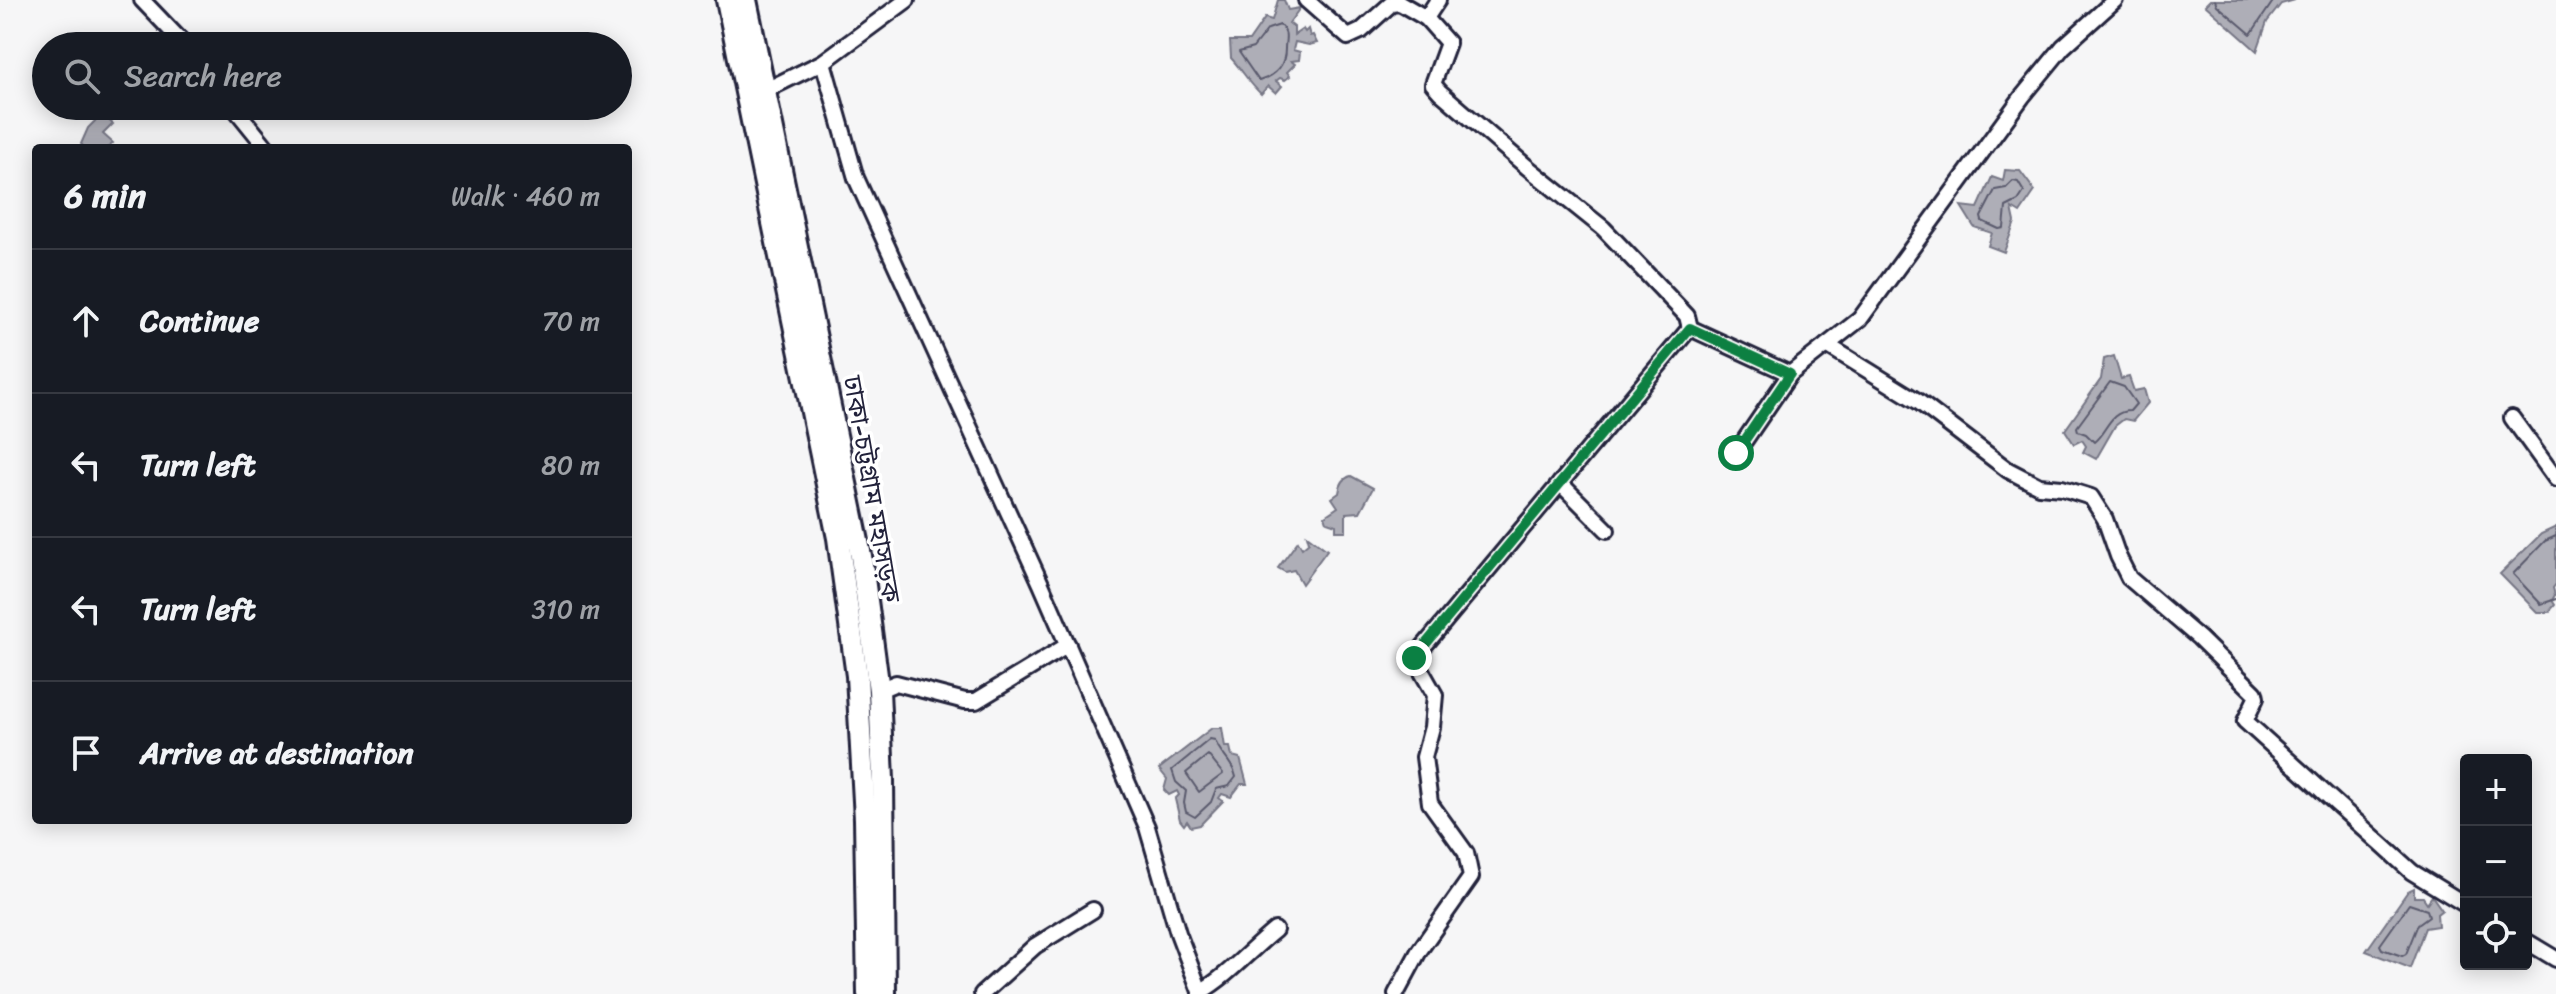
<!DOCTYPE html>
<html lang="en">
<head>
<meta charset="utf-8">
<style>
	:root { --surface:#171b24; --page:#20242c; --text:#f1f3f6; --muted:#9ea1a6; --line:#363941 }
	body { margin:0; font-family:Sriracha,"Noto Sans Bengali",sans-serif; background:var(--page); color:var(--text) }
	.controls { position:absolute; right:24px; bottom:24px; display:grid; overflow:hidden; border-radius:8px; box-shadow:0 4px 20px #0003 }
	.controls button { width:72px; height:72px; display:grid; place-items:center; padding:0; border:0; border-bottom:2px solid var(--line); background:var(--surface); color:var(--text); font:40px sans-serif }
	.stop { position:absolute; width:24px; height:24px; margin:-18px; border:6px solid #0b8043; border-radius:50%; background:#fff }
	.stop.end { background:#0b8043; border-color:#fff; box-shadow:0 2px 8px #0008 }
	.list { margin:0; padding:0; list-style:none }
	h2 { display:flex; justify-content:space-between; align-items:center; height:104px; margin:0; padding:0 32px; font-size:34px }
	h2 small { font-size:26px; font-weight:400; color:var(--muted) }
	.list li { display:grid; grid-template-columns:52px 1fr auto; gap:24px; align-items:center; box-sizing:border-box; height:144px; padding:0 32px; border-top:2px solid var(--line) }
	.list b { display:block; font-size:30px; white-space:nowrap }
	.list em { font-size:26px; font-style:normal; color:var(--muted) }
	.icon { flex:none; width:44px; height:44px; fill:none; stroke:currentColor; stroke-width:2; stroke-linecap:round; stroke-linejoin:round }
	.map { position:relative; flex:none; width:2556px; height:994px; overflow:hidden }
	.search { position:absolute; background:var(--surface); box-shadow:0 4px 20px #0003; left:32px; top:32px; width:600px; height:88px; display:flex; align-items:center; gap:20px; box-sizing:border-box; padding:0 28px; border-radius:44px; color:var(--muted); font-size:30px }
	.panel { position:absolute; background:var(--surface); box-shadow:0 4px 20px #0003; left:32px; top:144px; width:600px; height:680px; border-radius:8px }
	.map>svg:first-child { display:block }
</style>
</head>
<body>
<div class="map">
<svg width="2556" height="994" viewBox="0 0 2556 994">
	<rect width="100%" height="100%" fill="#f6f6f7"/>
	<filter id="ink" filterUnits="userSpaceOnUse"><feTurbulence type="fractalNoise" baseFrequency=".0125" numOctaves="2"/><feDisplacementMap in="SourceGraphic" scale="16" xChannelSelector="R" yChannelSelector="G"/><feConvolveMatrix kernelMatrix="1 2 1 2 8 2 1 2 1" color-interpolation-filters="sRGB"/></filter>
	<g filter="url(#ink)">
		<g fill="#aeaeb7" stroke="#767685" stroke-width="2">
			<path d="M1278,0H1284L1288,10L1300,8L1289,23L1294,27V35L1303,29L1305,32L1308,29L1310,36L1313,35L1317,43L1309,45L1295,42L1293,50L1300,52L1299,60L1291,61L1295,64L1287,72L1290,76L1285,80L1280,78L1276,81L1282,86L1276,93L1268,86L1261,94C1249,83 1242,70 1231,58L1230,41H1249L1265,18L1272,20Z"/>
			<polygon points="2210,0 2295,0 2281,4 2267,22 2257,51 2205,5"/>
			<polygon points="102,114 113,124 103,134 113,143 108,148 85,148 81,144 88,128"/>
			<polygon points="2005,170 2020,171 2035,191 2020,213 2012,208 2015,222 2004,252 1988,246 1992,233 1974,227 1961,206 1978,208 1992,177 2003,181"/>
			<polygon points="2114,356 2121,379 2129,377 2134,391 2144,389 2148,403 2133,421 2124,419 2115,426 2096,459 2083,452 2086,446 2082,440 2074,444 2065,430 2101,379 2104,359"/>
			<path d="M1351,476L1373,488L1360,512L1346,513V531H1336V525L1327,522L1325,516L1338,507L1332,498L1339,493C1340,485 1343,478 1351,476Z"/>
			<polygon points="2556,527 2556,584 2553,588 2555,595 2552,600 2555,605 2549,612 2537,612 2500,574 2541,534"/>
			<polygon points="1307,535 1327,550 1302,584 1294,570 1285,572 1278,568 1298,541 1302,548 1309,542"/>
			<polygon points="1212,728 1222,728 1225,747 1230,747 1232,756 1240,758 1247,784 1241,784 1231,797 1222,794 1219,798 1223,801 1200,825 1191,827 1187,821 1184,825 1180,820 1175,799 1179,795 1177,791 1169,795 1164,790 1167,779 1159,769"/>
			<polygon points="2414,888 2414,897 2423,897 2427,903 2432,896 2442,910 2437,914 2438,926 2425,928 2410,968 2366,951 2408,891"/>
		</g>
		<g fill="none" stroke-linecap="round" stroke-linejoin="round">
			<g stroke="#5a5a6d" stroke-width="2">
				<polyline points="2215,0 2217,5 2251,34 2274,0"/>
				<path d="M1280,25C1289,34 1285,38 1285,49C1285,66 1275,76 1259,81L1239,52L1253,48L1268,29Z"/>
				<polygon points="2013,181 2018,182 2024,192 2018,201 2006,207 2004,228 1999,229 1982,221 1981,217 1995,190 2006,188"/>
				<path d="M2110,382L2124,387L2136,404L2130,411C2109,411 2107,432 2094,442L2086,434L2078,431L2077,427Z"/>
				<polyline points="2556,536 2545,541 2513,574 2541,604 2556,599"/>
				<path d="M1210,739L1215,740C1220,755 1233,762 1236,777L1229,786L1216,789L1211,802L1195,817L1186,812L1184,803L1186,791L1176,782L1172,770Z"/>
				<polygon points="1208,755 1223,774 1199,792 1186,773"/>
				<polygon points="2409,904 2427,910 2429,916 2418,924 2406,954 2402,956 2382,949 2380,945"/>
			</g>
			<g stroke="#22223b" stroke-width="20">
				<g id="minor">
					<polyline points="142,0 186,46"/>
					<polyline points="1306,0 1348,37 1361,31 1391,4 1400,3 1426,18 1448,43 1433,84 1440,92 1527,167 1603,228 1687,316 1690,328"/>
					<polyline points="1426,18 1438,0"/>
					<polyline points="823,62 856,178 1041,584 1147,827 1178,933 1201,994"/>
					<polyline points="764,91 823,62 907,0"/>
					<polyline points="233,106 267,148"/>
					<polyline points="1827,345 1919,402 2008,470 2039,486 2062,488 2091,497 2105,519 2118,556 2129,578 2199,638 2255,693 2256,698 2245,721 2412,872 2466,905"/>
					<polyline points="2512,418 2556,479"/>
					<polyline points="1736,453 1790,374"/>
					<polyline points="1560,483 1607,530"/>
					<polyline points="879,690 896,683 965,701 976,701 1068,645"/>
					<polyline points="2526,941 2556,959"/>
					<path d="M1200,992C1228,976 1250,950 1275,930"/>
					<polyline points="982,994 1035,946 1093,910"/>
					<polyline points="1396,994 1419,951 1471,877 1466,853 1430,803 1424,757 1432,727 1435,695 1414,658 1690,328 1790,374 1860,319 2022,97 2063,47 2115,0"/>
				</g>
			</g>
			<g stroke="#22223b" stroke-width="26">
				<g id="highway">
					<polyline points="727,0 838,538 857,676 865,819 868,994"/>
					<polyline points="746,0 861,556 879,690 883,780 885,994"/>
				</g>
			</g>
			<use href="#minor" stroke="#fff" stroke-width="14"/>
			<use href="#highway" stroke="#fff" stroke-width="20"/>
		</g>
	</g>
	<g fill="none" stroke-linecap="round" stroke-linejoin="round" filter="url(#ink)">
		<polyline stroke="#0b8043" stroke-width="10" points="1414,658 1690,328 1790,374 1736,453"/>
	</g>
	<g text-anchor="middle" dominant-baseline="central" stroke-width="7" stroke-linejoin="round" paint-order="stroke">
		<g font-size="26" fill="#22223b" stroke="#fff">
			<text transform="translate(872 489) rotate(80)">ঢাকা-চট্টগ্রাম মহাসড়ক</text>
		</g>
	</g>
</svg>
<div class="controls">
<button>+</button>
<button>−</button>
<button><svg class="icon" aria-label="locate" viewBox="0 0 24 24"><circle cx="12" cy="12" r="6"/><path d="M12 2v4M12 18v4M2 12h4M18 12h4"/></svg></button>
</div>
<div class="stop" style="left:1736px;top:453px"></div>
<div class="stop end" style="left:1414px;top:658px"></div>
<div class="search"><svg class="icon" aria-label="search" viewBox="0 0 24 24"><circle cx="10" cy="10" r="6"/><path d="M15 15l6 6"/></svg>Search here</div>
<section class="panel">
<h2>6 min<small>Walk · 460 m</small></h2>
<ul class="list">
<li><svg class="icon" aria-label="ahead" viewBox="0 0 24 24"><path d="M12 20V5M6 11l6-6 6 6"/></svg><div><b>Continue</b></div><em>70 m</em></li>
<li><svg class="icon" aria-label="left" viewBox="0 0 24 24"><path d="M17 20v-9H6M10 6l-5 5 5 5"/></svg><div><b>Turn left</b></div><em>80 m</em></li>
<li><svg class="icon" aria-label="left" viewBox="0 0 24 24"><path d="M17 20v-9H6M10 6l-5 5 5 5"/></svg><div><b>Turn left</b></div><em>310 m</em></li>
<li><svg class="icon" aria-label="arrive" viewBox="0 0 24 24"><path d="M6 21V4h12l-3 4 3 4H6"/></svg><div><b>Arrive at destination</b></div></li>
</ul>
</section>
</div>
</body>
</html>
